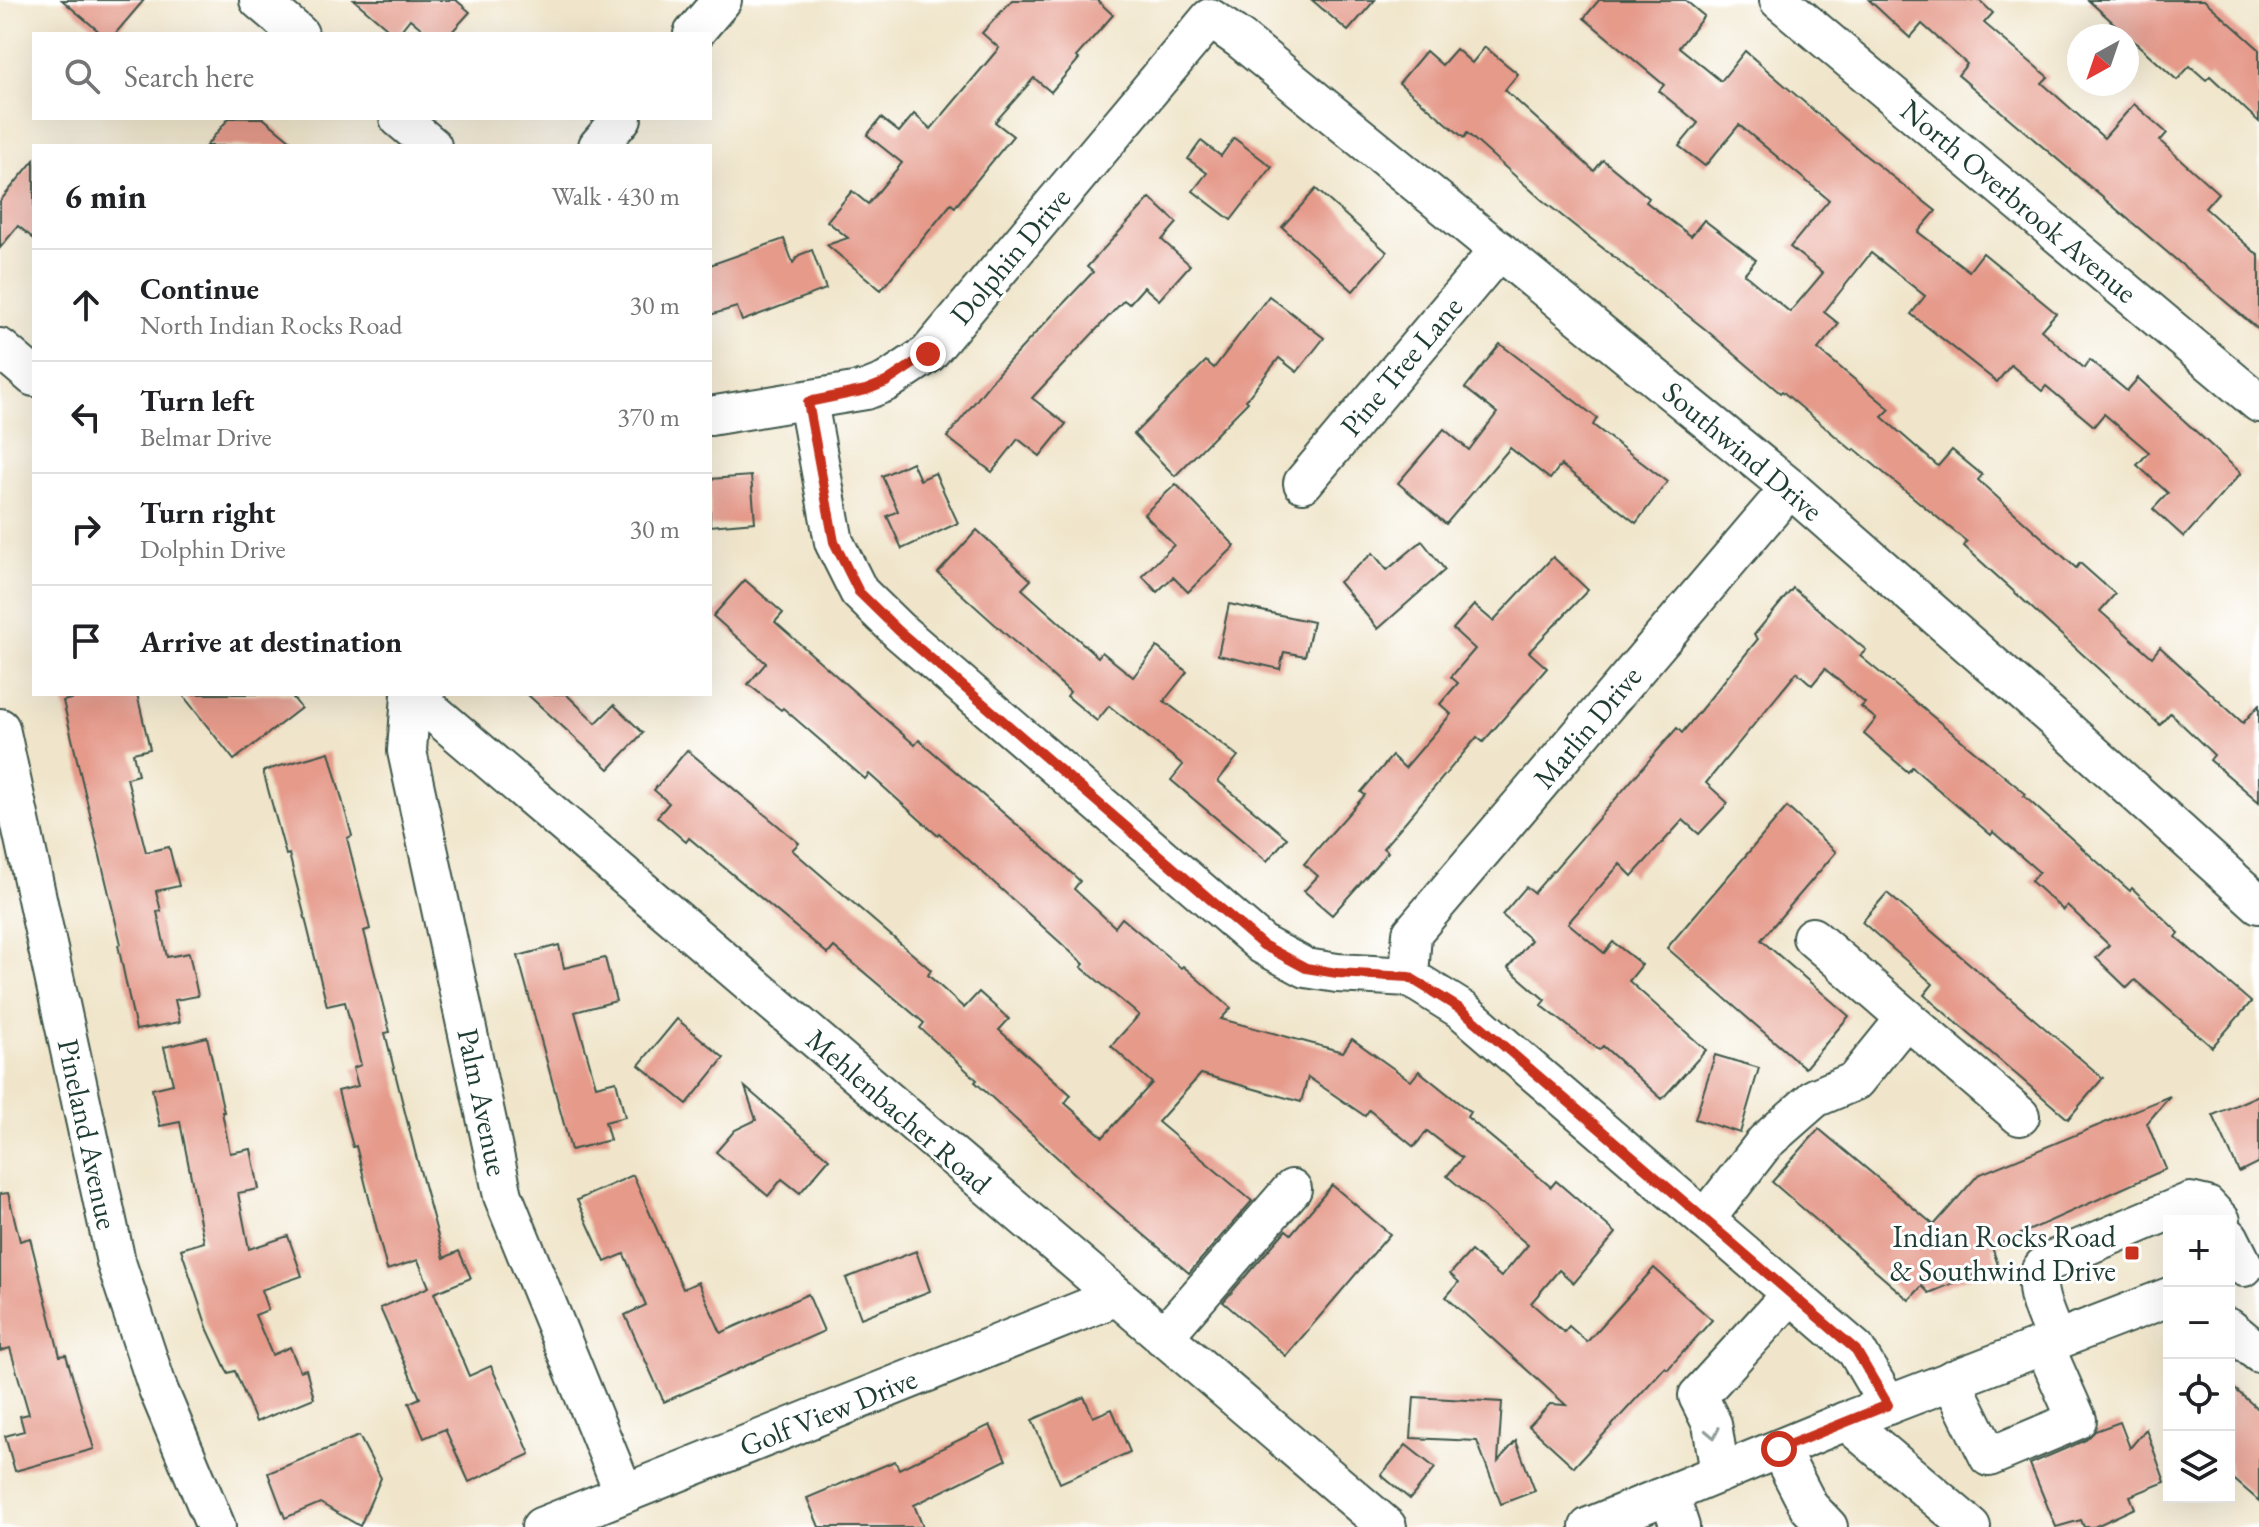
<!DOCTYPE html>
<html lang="en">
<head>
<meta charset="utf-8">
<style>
	:root { --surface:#fff; --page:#f2f2f2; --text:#202124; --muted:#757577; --line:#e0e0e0 }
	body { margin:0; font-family:"EB Garamond",serif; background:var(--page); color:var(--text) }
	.controls { position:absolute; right:24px; bottom:24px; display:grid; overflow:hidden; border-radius:0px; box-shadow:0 8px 32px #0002 }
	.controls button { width:72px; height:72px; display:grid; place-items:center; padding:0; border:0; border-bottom:2px solid var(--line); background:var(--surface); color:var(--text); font:40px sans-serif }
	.compass { position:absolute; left:2067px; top:24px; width:72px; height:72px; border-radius:50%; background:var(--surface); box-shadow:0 8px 32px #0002; rotate:220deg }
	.stop { position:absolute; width:24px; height:24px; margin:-18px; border:6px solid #c8321e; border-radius:50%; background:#fff }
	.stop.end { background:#c8321e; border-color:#fff; box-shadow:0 2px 8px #0008 }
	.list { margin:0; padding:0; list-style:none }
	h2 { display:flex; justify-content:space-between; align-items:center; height:104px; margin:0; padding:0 32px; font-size:34px }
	h2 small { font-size:26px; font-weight:400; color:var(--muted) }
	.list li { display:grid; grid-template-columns:52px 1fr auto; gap:24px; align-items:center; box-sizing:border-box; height:112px; padding:0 32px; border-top:2px solid var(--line) }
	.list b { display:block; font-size:30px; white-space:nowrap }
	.list p { margin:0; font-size:26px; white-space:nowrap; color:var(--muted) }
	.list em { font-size:26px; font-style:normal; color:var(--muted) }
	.icon { flex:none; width:44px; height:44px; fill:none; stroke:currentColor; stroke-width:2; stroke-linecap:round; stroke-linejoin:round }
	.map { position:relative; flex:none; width:2259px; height:1527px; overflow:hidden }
	.search { position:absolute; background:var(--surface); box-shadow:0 8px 32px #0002; left:32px; top:32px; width:680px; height:88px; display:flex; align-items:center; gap:20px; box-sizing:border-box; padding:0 28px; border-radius:0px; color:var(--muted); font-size:30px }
	.panel { position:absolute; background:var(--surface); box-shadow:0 8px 32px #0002; left:32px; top:144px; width:680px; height:552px; border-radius:0px }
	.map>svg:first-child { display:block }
</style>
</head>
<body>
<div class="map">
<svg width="2259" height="1527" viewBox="0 0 2259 1527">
	<rect width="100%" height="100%" fill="#fff"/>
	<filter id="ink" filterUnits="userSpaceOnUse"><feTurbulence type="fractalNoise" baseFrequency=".0125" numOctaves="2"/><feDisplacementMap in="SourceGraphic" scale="16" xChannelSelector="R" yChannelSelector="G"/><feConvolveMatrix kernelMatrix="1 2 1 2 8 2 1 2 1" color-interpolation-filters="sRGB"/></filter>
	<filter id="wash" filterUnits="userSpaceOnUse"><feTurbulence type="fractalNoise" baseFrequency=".006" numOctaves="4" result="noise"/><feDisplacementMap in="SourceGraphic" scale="32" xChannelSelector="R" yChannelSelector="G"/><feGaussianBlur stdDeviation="1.8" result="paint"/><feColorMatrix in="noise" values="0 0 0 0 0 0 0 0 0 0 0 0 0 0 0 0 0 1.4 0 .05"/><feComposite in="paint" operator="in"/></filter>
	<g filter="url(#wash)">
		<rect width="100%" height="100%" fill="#f0e5ca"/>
		<g id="blocks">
			<g fill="#e59a8a">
				<polygon points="62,0 144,0 115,34 102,34"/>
				<polygon points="354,0 456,0 470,12 450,34 428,34 410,19 398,34 394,34"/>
				<polygon points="1012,0 1097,0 1113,15 1076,57 1079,59 1051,92 1034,78 995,122 1013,136 955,207 951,204 881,290 827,245 848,238 827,221 852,191 868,204 902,163 867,135 881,118 899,132 914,114 931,129 999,48 982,33"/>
				<polygon points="1312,0 1375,0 1348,31"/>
				<polygon points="1599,0 1685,0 1704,16 1679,47 1721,81 1745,51 1865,155 1936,211 1918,232 1969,271 1983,253 2056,313 2041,330 2084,368 2090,360 2127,391 2138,378 2241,473 2184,537 2153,509 2168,493 2137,465 2149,452 2104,414 2094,426 2046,386 2042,391 2011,365 1997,382 1911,314 1925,296 1871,253 1824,312 1839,324 1818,349 1890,409 1882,417 1938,466 1952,450 1982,475 1978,480 2076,568 2080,563 2115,594 2100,611 2152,657 2160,647 2243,723 2259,705 2259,802 2210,760 2214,755 2170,713 2160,725 1964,546 1967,542 1855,449 1853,451 1782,391 1780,393 1705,329 1542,200 1467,133 1464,138 1399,83 1426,51 1442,65 1456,49 1472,63 1485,47 1518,74 1505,90 1594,171 1603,160 1649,198 1646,202 1691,236 1704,220 1756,260 1744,274 1790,312 1823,273 1790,247 1829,200 1739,125 1705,166 1679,146 1698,123 1659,91 1664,85 1584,18"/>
				<polygon points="1869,0 1979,0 1993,13 1984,23 2048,77 2042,83 2104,138 2134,104 2167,133 2160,141 2218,193 2205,208 2259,256 2259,330 1958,75 1967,64 1922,24 1910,38"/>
				<polygon points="2088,0 2204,0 2259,49 2259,122 2210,76 2206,80 2190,66 2177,80"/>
				<polygon points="229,118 263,118 297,146 206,146"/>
				<polygon points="1234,138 1272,167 1231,220 1193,191 1207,173 1188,159 1201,141 1221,156"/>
				<polygon points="34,160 34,239 18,226 0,248 0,201"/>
				<polygon points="1316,189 1387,252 1353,291 1282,227"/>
				<polygon points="1150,198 1177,223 1162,240 1190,265 1159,300 1144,287 1129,304 1124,300 1032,398 1066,424 1040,456 1018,439 992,472 947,437 999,372 1093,272 1087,267"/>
				<polygon points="784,239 793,263 799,255 812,250 826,289 742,321 737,307 710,315 710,265"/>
				<polygon points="1269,296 1324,338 1297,372 1279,358 1246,400 1248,402 1175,476 1134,434 1206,361 1214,368"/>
				<polygon points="1500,344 1597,418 1593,425 1667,482 1636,523 1561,465 1550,479 1510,448 1446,524 1398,483 1444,429 1469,450 1497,413 1465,388"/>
				<polygon points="912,462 920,480 935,473 958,523 902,549 887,516 898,511 882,476"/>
				<polygon points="751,476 755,522 710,526 710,479"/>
				<polygon points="1176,484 1235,546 1188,592 1173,577 1157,592 1142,576 1174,545 1144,514"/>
				<polygon points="977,530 1031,580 1022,589 1098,657 1102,652 1133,677 1157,647 1187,672 1164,701 1238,756 1218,781 1287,838 1267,861 1171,780 1183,765 1109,706 1097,721 1067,696 1070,692 938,573"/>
				<polygon points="1422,541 1445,570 1378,629 1339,582 1373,553 1387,570"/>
				<polygon points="1553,557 1588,590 1529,652 1547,668 1483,742 1477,737 1383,848 1388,852 1332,915 1304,891 1318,876 1304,864 1365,795 1361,792 1392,756 1405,768 1451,714 1440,704 1458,683 1451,677 1475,649 1453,629 1474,605 1493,621"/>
				<polygon points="745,580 783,613 775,622 915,745 919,740 1052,855 1080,881 1074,889 1115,927 1122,918 1181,968 1183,966 1231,1008 1221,1019 1343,1052 1352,1039 1411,1081 1419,1071 1470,1112 1467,1117 1551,1187 1556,1181 1616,1233 1574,1283 1559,1270 1531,1303 1564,1332 1569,1326 1587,1342 1654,1268 1712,1320 1668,1369 1665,1367 1574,1467 1529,1426 1550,1404 1566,1405 1446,1297 1459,1282 1450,1274 1471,1251 1501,1277 1528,1245 1447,1176 1462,1158 1427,1131 1414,1147 1369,1110 1365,1116 1308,1077 1301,1102 1201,1074 1158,1122 1252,1201 1189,1273 1110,1206 975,1082 977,1080 920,1028 924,1023 834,947 828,954 689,838 686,842 657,817 669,803 654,790 687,750 799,843 792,850 931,970 928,975 964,1008 979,992 1009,1019 999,1030 1071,1095 1065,1103 1103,1137 1152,1083 1111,1046 1139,1015 1081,967 1084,964 939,833 937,835 869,774 865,779 783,708 781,710 748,684 766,663 713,616"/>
				<polygon points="1793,588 1866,650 1860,656 2026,794 2024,796 2130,891 2132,888 2179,933 2176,937 2251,1002 2212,1047 2135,980 2127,988 2096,958 2109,945 2067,905 2063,910 2031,881 2039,872 1993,832 1991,835 1912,767 1908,772 1864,734 1876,719 1861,707 1865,703 1825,669 1812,685 1797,672 1706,783 1728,803 1699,834 1683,820 1632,876 1620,864 1568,923 1604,953 1613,942 1642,965 1629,981 1706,1050 1662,1099 1603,1046 1599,1050 1541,1005 1545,1000 1508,968 1531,940 1502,915 1526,887 1534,893 1677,728 1682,733 1758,639 1754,635"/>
				<polygon points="1229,604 1313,622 1305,656 1284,652 1280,669 1218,655"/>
				<polygon points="90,694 137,694 150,749 133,753 138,775 127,778 146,852 169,847 179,886 156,891 161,911 157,912 167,957 189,953 198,996 175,1000 180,1022 136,1030 118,945 121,944 63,701"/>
				<polygon points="182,694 290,694 301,708 234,760"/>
				<polygon points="527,694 566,694 596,723 614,705 643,733 609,769"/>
				<polygon points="329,752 352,836 347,838 370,929 364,931 390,1032 385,1033 415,1152 444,1258 459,1251 471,1278 434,1293 469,1376 491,1366 530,1454 469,1482 445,1429 424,1438 409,1403 420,1398 380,1308 429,1287 418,1260 387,1270 356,1146 353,1147 338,1091 358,1086 353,1068 361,1065 345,1002 327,1006 289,854 286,855 263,771"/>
				<polygon points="1787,807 1836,852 1761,940 1849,1016 1805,1068 1667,948"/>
				<polygon points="1887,893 2103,1078 2068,1119 1924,995 1933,984 1862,922"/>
				<polygon points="559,945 564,968 605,958 616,1001 575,1012 596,1086 616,1081 625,1117 605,1122 610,1140 571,1150 518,956"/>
				<polygon points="677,1019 724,1058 687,1104 639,1065"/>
				<polygon points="207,1037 224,1112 222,1112 230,1153 251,1149 259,1189 238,1193 249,1249 288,1236 302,1276 261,1290 268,1310 255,1315 272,1355 290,1347 300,1371 306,1369 314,1398 256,1422 235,1371 228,1373 208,1330 181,1249 204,1242 180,1122 160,1126 152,1089 173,1084 164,1047"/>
				<polygon points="1715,1055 1759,1068 1740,1133 1695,1119"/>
				<polygon points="745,1087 829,1159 800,1193 782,1179 768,1196 716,1152 735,1130 756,1120"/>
				<polygon points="2259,1095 2259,1162 2239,1172 2213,1115"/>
				<polygon points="2170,1096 2147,1123 2166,1169 1992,1247 1998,1265 1929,1293 1922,1286 1909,1300 1772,1182 1819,1129 1934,1225 1978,1175"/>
				<polygon points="633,1175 683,1289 698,1282 721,1333 808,1294 824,1331 664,1402 625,1315 646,1305 624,1254 605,1262 577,1200"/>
				<polygon points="1332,1185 1390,1234 1286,1356 1223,1302 1286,1230 1291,1234"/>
				<polygon points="8,1193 20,1241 30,1238 60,1356 66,1355 94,1449 15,1471 5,1436 24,1431 20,1416 29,1414 10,1348 0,1351 0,1194"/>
				<polygon points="916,1251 930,1291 861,1318 846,1278"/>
				<polygon points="2229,1384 2259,1410 2259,1501 2229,1475"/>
				<polygon points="1084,1397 1093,1417 1112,1409 1130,1452 1060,1483 1032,1420"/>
				<polygon points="1414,1397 1502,1402 1498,1461 1516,1441 1535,1491 1501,1504 1477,1441 1411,1438"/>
				<polygon points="2120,1422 2130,1448 2146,1429 2165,1482 2130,1496 2135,1508 2094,1527 2084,1527 2081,1520 2056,1527 2030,1464 2086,1440 2095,1431"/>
				<polygon points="990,1425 1006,1460 914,1505 923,1527 819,1527 807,1498 895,1461 899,1469"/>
				<polygon points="359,1436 381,1478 360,1526 320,1503 285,1518 268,1473"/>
				<polygon points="1406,1445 1435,1468 1410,1499 1381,1475"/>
			</g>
		</g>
	</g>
	<g filter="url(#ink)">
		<use href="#blocks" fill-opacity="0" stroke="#3e564a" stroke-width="2"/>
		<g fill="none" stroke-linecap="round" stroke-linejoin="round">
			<g stroke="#3e564a" stroke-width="42">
				<g id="minor">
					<polyline points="259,0 299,34"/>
					<polyline points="1779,0 2259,403"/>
					<polyline points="693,34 722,0"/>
					<polyline points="399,118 432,146"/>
					<polyline points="598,146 622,118"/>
					<polyline points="0,348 34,377"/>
					<polyline points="808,402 834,542 859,592 899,631 1263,945 1306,968 1337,973 1409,977 1462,1010 1856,1350 1888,1405"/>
					<polyline points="710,416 866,390 886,382 928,354 1210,18 1240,39 1790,488 2061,725 2259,904"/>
					<polyline points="1303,483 1499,250"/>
					<polyline points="411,694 407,751 503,1196 624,1493"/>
					<polyline points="412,694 1387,1527"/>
					<polyline points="0,728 116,1262 158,1389 216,1527"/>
					<polyline points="1812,937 1906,1018"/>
					<polyline points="1409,977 1412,933 1790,488"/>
					<polyline points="1705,1220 1765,1142 1815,1098 1855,1081 1906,1018 2020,1116"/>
					<polyline points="2229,1237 2244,1267"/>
					<polyline points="2229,1328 2259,1353"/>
					<polyline points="1163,1337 1292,1189"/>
					<path d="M2056,1340C2049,1322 2032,1292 2040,1272C2041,1268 2045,1265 2048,1262L2190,1202L2207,1206L2221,1221"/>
					<polyline points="1951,1380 1989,1457 2077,1420 2044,1345"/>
					<polyline points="1846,1421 1971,1527"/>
					<polyline points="1779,1449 1809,1507 1828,1527"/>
					<polyline points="1720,1473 1712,1424 1698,1396 1791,1294"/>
					<polyline points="1669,1494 1680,1527"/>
					<polyline points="541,1527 1115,1297"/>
					<polyline points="1589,1527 1846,1421 2169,1297"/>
				</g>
			</g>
			<use href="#minor" stroke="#fff" stroke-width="38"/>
		</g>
		<defs><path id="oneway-chevron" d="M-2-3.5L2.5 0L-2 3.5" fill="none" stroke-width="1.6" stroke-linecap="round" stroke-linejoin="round" transform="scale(2)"/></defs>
		<use stroke="#8f9e9a" href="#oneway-chevron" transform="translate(1713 1433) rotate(78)"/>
	</g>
	<g fill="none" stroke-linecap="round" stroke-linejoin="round" filter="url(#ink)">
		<polyline stroke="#c8321e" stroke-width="10" points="928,354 886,382 866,390 808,402 834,542 859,592 899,631 1263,945 1306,968 1337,973 1409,977 1462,1010 1856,1350 1888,1405 1779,1449"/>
	</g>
	<rect fill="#c8321e" stroke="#fff" stroke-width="3" x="2124" y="1245" width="16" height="16" rx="4"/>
	<g text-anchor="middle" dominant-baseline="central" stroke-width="6" stroke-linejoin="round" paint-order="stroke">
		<g font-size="30" fill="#1f3d34" stroke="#fff">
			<text transform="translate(2019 201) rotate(40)">North Overbrook Avenue</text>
			<text transform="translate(1010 256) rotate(-50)">Dolphin Drive</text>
			<text transform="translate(1401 366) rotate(-50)">Pine Tree Lane</text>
			<text transform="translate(1743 451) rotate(40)">Southwind Drive</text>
			<text transform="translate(1587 727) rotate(-50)">Marlin Drive</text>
			<text transform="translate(483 1102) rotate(78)">Palm Avenue</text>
			<text transform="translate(899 1111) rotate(41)">Mehlenbacher Road</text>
			<text transform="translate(88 1134) rotate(78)">Pineland Avenue</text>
			<text transform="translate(828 1412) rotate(-22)">Golf View Drive</text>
		</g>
		<g font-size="30" fill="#1f3d34" stroke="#fff" text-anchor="end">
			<text x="2116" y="1236">Indian Rocks Road<tspan x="2116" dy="34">&amp; Southwind Drive</tspan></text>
		</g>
	</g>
</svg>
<div class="controls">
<button>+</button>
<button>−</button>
<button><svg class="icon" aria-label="locate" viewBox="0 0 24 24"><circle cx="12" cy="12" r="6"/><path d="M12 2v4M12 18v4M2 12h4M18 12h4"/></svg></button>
<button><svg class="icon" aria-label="layers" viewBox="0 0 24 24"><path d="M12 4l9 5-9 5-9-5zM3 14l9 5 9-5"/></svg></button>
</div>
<svg class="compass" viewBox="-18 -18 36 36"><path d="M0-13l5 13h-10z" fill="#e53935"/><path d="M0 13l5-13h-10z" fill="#757577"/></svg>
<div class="stop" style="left:1779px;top:1449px"></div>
<div class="stop end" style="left:928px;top:354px"></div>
<div class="search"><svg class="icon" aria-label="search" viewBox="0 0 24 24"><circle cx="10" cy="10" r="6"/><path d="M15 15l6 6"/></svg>Search here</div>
<section class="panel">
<h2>6 min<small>Walk · 430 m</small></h2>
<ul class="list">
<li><svg class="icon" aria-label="ahead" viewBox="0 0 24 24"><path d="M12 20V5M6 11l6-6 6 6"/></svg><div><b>Continue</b><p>North Indian Rocks Road</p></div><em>30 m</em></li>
<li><svg class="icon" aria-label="left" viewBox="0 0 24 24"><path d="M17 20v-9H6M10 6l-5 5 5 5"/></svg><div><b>Turn left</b><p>Belmar Drive</p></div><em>370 m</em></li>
<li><svg class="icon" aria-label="right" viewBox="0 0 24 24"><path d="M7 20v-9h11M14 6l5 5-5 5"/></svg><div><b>Turn right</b><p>Dolphin Drive</p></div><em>30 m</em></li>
<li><svg class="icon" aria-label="arrive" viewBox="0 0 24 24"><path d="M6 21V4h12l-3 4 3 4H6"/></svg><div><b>Arrive at destination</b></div></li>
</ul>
</section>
</div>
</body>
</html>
